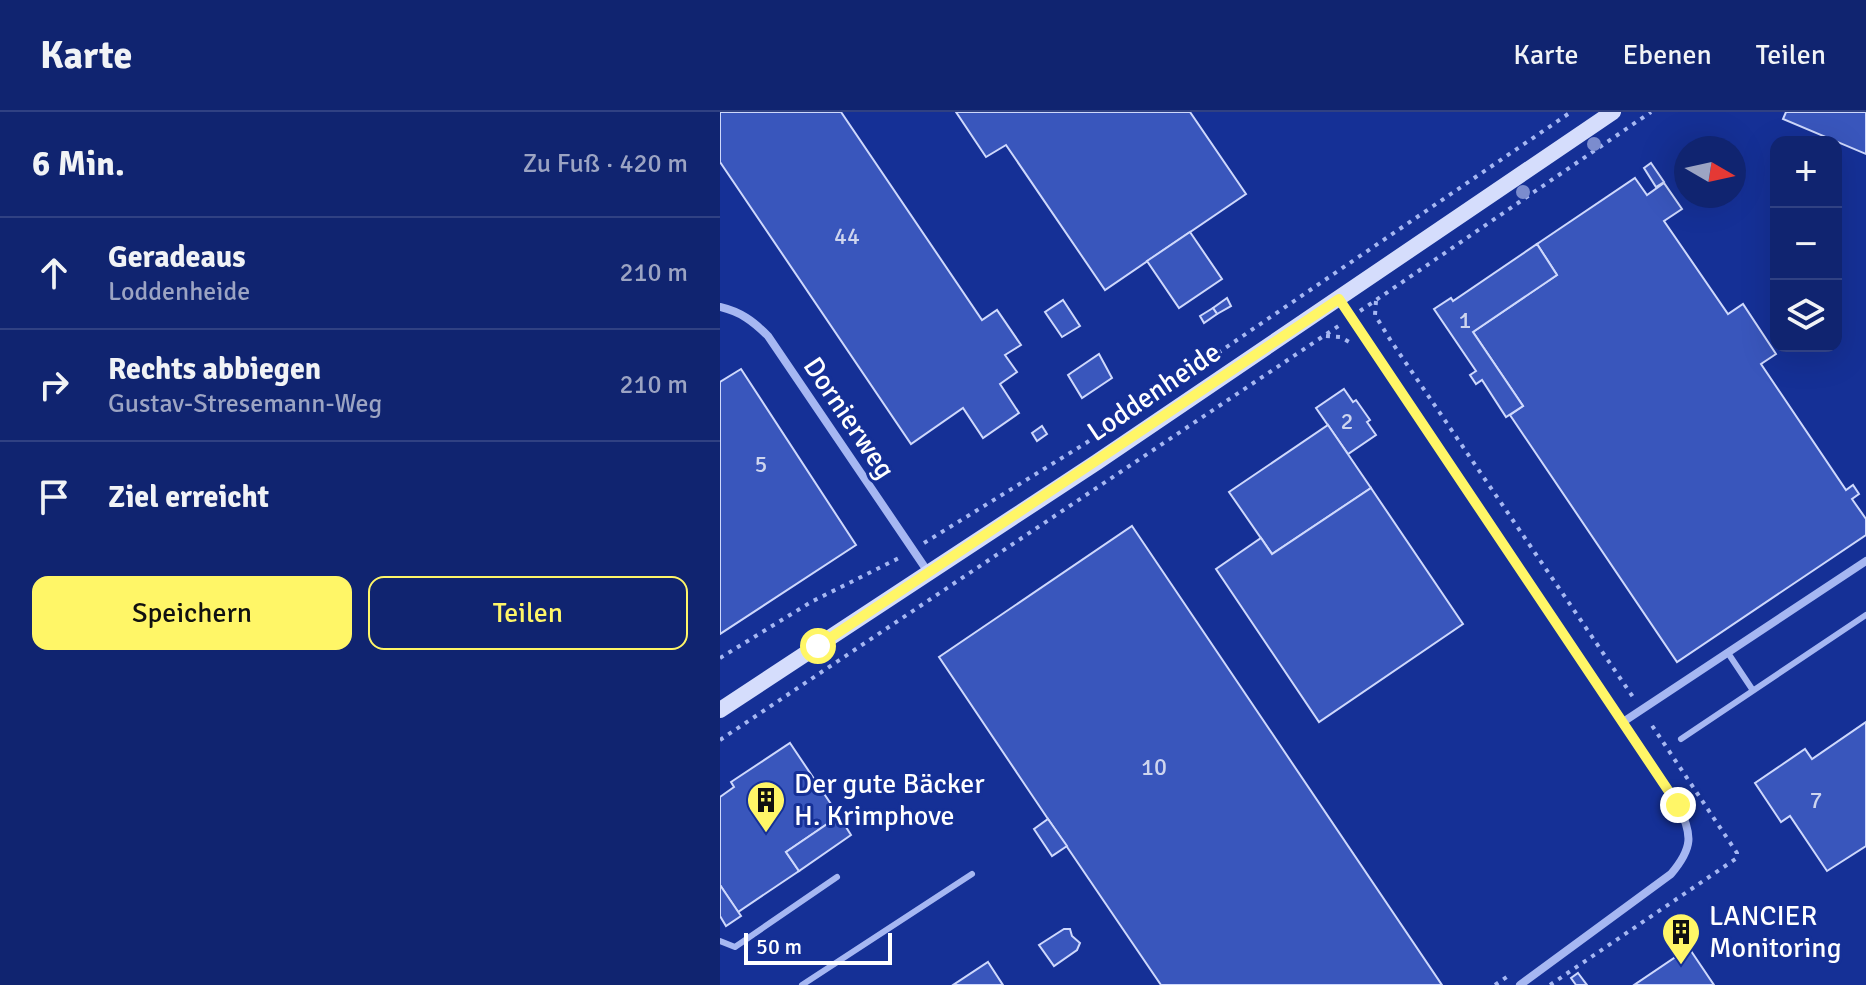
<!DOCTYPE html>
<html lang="de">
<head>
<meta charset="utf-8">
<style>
	:root { --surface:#102470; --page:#192c75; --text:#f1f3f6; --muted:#9ca4c3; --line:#304183; --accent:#fff667 }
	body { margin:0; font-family:Signika,sans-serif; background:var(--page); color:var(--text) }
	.controls { position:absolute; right:24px; top:24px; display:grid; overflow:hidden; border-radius:16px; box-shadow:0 8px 32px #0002 }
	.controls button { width:72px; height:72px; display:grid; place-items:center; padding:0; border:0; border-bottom:2px solid var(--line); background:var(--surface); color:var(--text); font:40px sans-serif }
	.compass { position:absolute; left:954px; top:24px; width:72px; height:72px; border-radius:50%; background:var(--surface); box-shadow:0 8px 32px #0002; rotate:99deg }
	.scale { position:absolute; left:24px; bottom:20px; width:148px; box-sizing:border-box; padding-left:8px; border:4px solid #fff; border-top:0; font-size:22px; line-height:28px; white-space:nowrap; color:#fff; -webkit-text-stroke:6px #153096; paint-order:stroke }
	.stop { position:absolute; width:24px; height:24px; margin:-18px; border:6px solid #fff667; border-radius:50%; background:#fff }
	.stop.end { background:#fff667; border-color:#fff; box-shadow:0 2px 8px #0008 }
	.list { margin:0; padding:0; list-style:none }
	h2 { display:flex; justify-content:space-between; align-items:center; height:104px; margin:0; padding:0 32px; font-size:34px }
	h2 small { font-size:26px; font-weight:400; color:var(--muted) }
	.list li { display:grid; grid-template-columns:52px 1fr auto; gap:24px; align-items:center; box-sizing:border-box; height:112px; padding:0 32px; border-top:2px solid var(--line) }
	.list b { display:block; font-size:30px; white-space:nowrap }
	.list p { margin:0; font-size:26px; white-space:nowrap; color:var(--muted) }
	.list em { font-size:26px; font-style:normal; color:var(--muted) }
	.actions { display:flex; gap:16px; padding:24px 32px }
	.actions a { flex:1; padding:18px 0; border:2px solid var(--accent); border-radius:16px; text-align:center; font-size:28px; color:var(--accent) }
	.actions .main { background:var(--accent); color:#111 }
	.icon { flex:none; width:44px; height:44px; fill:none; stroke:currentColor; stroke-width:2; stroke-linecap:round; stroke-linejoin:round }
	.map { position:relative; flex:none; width:1146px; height:873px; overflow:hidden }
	header { display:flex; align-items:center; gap:48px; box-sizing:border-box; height:112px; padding:0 40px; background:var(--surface); border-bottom:2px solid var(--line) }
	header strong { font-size:38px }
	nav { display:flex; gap:44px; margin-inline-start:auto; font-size:28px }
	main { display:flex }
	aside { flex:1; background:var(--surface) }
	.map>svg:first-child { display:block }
</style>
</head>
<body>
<header>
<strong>Karte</strong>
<nav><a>Karte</a><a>Ebenen</a><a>Teilen</a></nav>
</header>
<main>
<aside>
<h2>6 Min.<small>Zu Fuß · 420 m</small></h2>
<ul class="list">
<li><svg class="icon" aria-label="ahead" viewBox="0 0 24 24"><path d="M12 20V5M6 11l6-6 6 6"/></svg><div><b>Geradeaus</b><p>Loddenheide</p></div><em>210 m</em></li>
<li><svg class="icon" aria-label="right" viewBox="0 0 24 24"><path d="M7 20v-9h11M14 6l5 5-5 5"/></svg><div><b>Rechts abbiegen</b><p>Gustav-Stresemann-Weg</p></div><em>210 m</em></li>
<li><svg class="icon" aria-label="arrive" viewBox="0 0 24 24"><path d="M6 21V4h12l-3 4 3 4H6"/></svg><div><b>Ziel erreicht</b></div></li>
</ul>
<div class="actions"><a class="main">Speichern</a><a>Teilen</a></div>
</aside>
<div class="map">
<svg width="1146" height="873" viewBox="0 0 1146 873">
	<rect width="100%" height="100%" fill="#153096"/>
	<g fill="#3956bc" stroke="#ced8fc" stroke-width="2">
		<polygon points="0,0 121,0 262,208 277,198 301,233 285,243 297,260 280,272 299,301 263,326 243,296 191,332 0,50"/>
		<polygon points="236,0 470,0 526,82 385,178 286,33 266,45"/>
		<polygon points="1066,0 1146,0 1146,42 1063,7"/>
		<polygon points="931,51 944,70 936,75 924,56"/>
		<polygon points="915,66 927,83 944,71 962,97 944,109 1008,202 1023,192 1056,242 1041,252 1126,378 1133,373 1139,382 1132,387 1146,407 1146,423 957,550 790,303 803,294 753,220 837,163 817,132"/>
		<polygon points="470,120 502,167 459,196 427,149"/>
		<polygon points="817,132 837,163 753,220 803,294 786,305 762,268 756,272 750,263 756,259 714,197 731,186 733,189"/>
		<polygon points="507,186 511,194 497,202 493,196"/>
		<polygon points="343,188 360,214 342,225 325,200"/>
		<polygon points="493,196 497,202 484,211 480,204"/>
		<polygon points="379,242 392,266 362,286 348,263"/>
		<polygon points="21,257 136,433 0,522 0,270"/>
		<polygon points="624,277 633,290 636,288 650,308 647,310 656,323 628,342 596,296"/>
		<polygon points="608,313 651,376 552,442 509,380"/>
		<polygon points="322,314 327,322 317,329 312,321"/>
		<polygon points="651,376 743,512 599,610 496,457 541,426 552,442"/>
		<polygon points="412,414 722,873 441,873 328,707 219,545"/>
		<polygon points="1146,610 1146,734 1107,759 1070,704 1061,710 1035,671 1085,637 1092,647"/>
		<polygon points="70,631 119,704 66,740 79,759 18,800 0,773 0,685 14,675 11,670"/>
		<polygon points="119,704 131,723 79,759 66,740"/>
		<polygon points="328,707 347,734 332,744 314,717"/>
		<polygon points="0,773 21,804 6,814 0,804"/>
		<polygon points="344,817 350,817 352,824 360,831 357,838 334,854 319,833"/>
		<polygon points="969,836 994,873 914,873"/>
		<polygon points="268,850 283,873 233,873"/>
		<polygon points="858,861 867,873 856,873 851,866"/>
	</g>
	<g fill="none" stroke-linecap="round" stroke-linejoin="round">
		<g stroke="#a6b7f2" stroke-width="4" stroke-dasharray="4 6" stroke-linecap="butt">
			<polyline points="656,189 655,203 671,229 915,588"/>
			<polyline points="640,199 931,0"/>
			<polyline points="606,224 620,225 631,231"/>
			<polyline points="204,431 366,331 851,0"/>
			<polyline points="0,546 91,490 183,444"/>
			<polyline points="0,628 623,211"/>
			<polyline points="775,873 791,862"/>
			<polyline points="830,873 1017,746 1017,741 929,609"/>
		</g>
		<g stroke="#a6b7f2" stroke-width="6">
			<polyline points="1008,541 1032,577"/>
			<polyline points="961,627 1146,503"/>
			<polyline points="0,829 15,835 117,765"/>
			<polyline points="82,873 252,762"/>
		</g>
		<g stroke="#a6b7f2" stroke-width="8">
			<path d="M619,187L958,693C973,723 973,736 951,762L800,873"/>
			<path d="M0,195C21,200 33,209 48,224L208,460"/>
			<polyline points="903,610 1146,449"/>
		</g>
		<polyline stroke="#d5ddfc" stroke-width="16" points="0,598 377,350 893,0"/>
	</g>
	<g fill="#7b8cce">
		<circle cx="874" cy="32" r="7"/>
		<circle cx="803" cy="80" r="7"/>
	</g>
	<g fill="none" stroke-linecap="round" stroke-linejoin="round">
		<polyline stroke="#fff667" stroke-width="10" points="98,534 619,187 958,693"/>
	</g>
	<defs>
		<g id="building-pin" transform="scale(2)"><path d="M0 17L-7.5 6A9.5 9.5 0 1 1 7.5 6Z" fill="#fff667" stroke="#153096"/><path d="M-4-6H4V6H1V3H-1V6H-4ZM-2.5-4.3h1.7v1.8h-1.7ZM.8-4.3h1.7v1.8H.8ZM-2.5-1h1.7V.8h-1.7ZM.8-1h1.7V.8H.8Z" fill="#111"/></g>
	</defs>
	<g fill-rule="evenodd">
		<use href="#building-pin" x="46" y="688"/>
		<use href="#building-pin" x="961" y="820"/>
	</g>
	<g text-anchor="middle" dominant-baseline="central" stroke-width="6" stroke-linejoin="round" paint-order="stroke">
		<g font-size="24" fill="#ced5ee">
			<text x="127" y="124">44</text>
			<text x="745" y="208">1</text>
			<text x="627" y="309">2</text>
			<text x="41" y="352">5</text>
			<text x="434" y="655">10</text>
			<text x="1096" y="688">7</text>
		</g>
		<g font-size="28" fill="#fff" stroke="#153096">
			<text transform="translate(434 280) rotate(-34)">Loddenheide</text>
			<text transform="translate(129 306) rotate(56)">Dornierweg</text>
		</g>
		<g font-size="28" fill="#fff" stroke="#153096" text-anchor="start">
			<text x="74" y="672">Der gute Bäcker<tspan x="74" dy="32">H. Krimphove</tspan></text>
			<text x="989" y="804">LANCIER<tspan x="989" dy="32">Monitoring</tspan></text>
		</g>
	</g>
</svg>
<div class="controls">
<button>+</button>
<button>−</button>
<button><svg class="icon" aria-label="layers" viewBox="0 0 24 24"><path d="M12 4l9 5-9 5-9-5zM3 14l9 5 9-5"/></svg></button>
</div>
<svg class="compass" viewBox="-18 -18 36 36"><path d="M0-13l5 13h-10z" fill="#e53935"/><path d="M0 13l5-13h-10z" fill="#9ca4c3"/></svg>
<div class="scale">50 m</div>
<div class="stop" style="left:98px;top:534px"></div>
<div class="stop end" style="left:958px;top:693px"></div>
</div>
</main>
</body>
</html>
